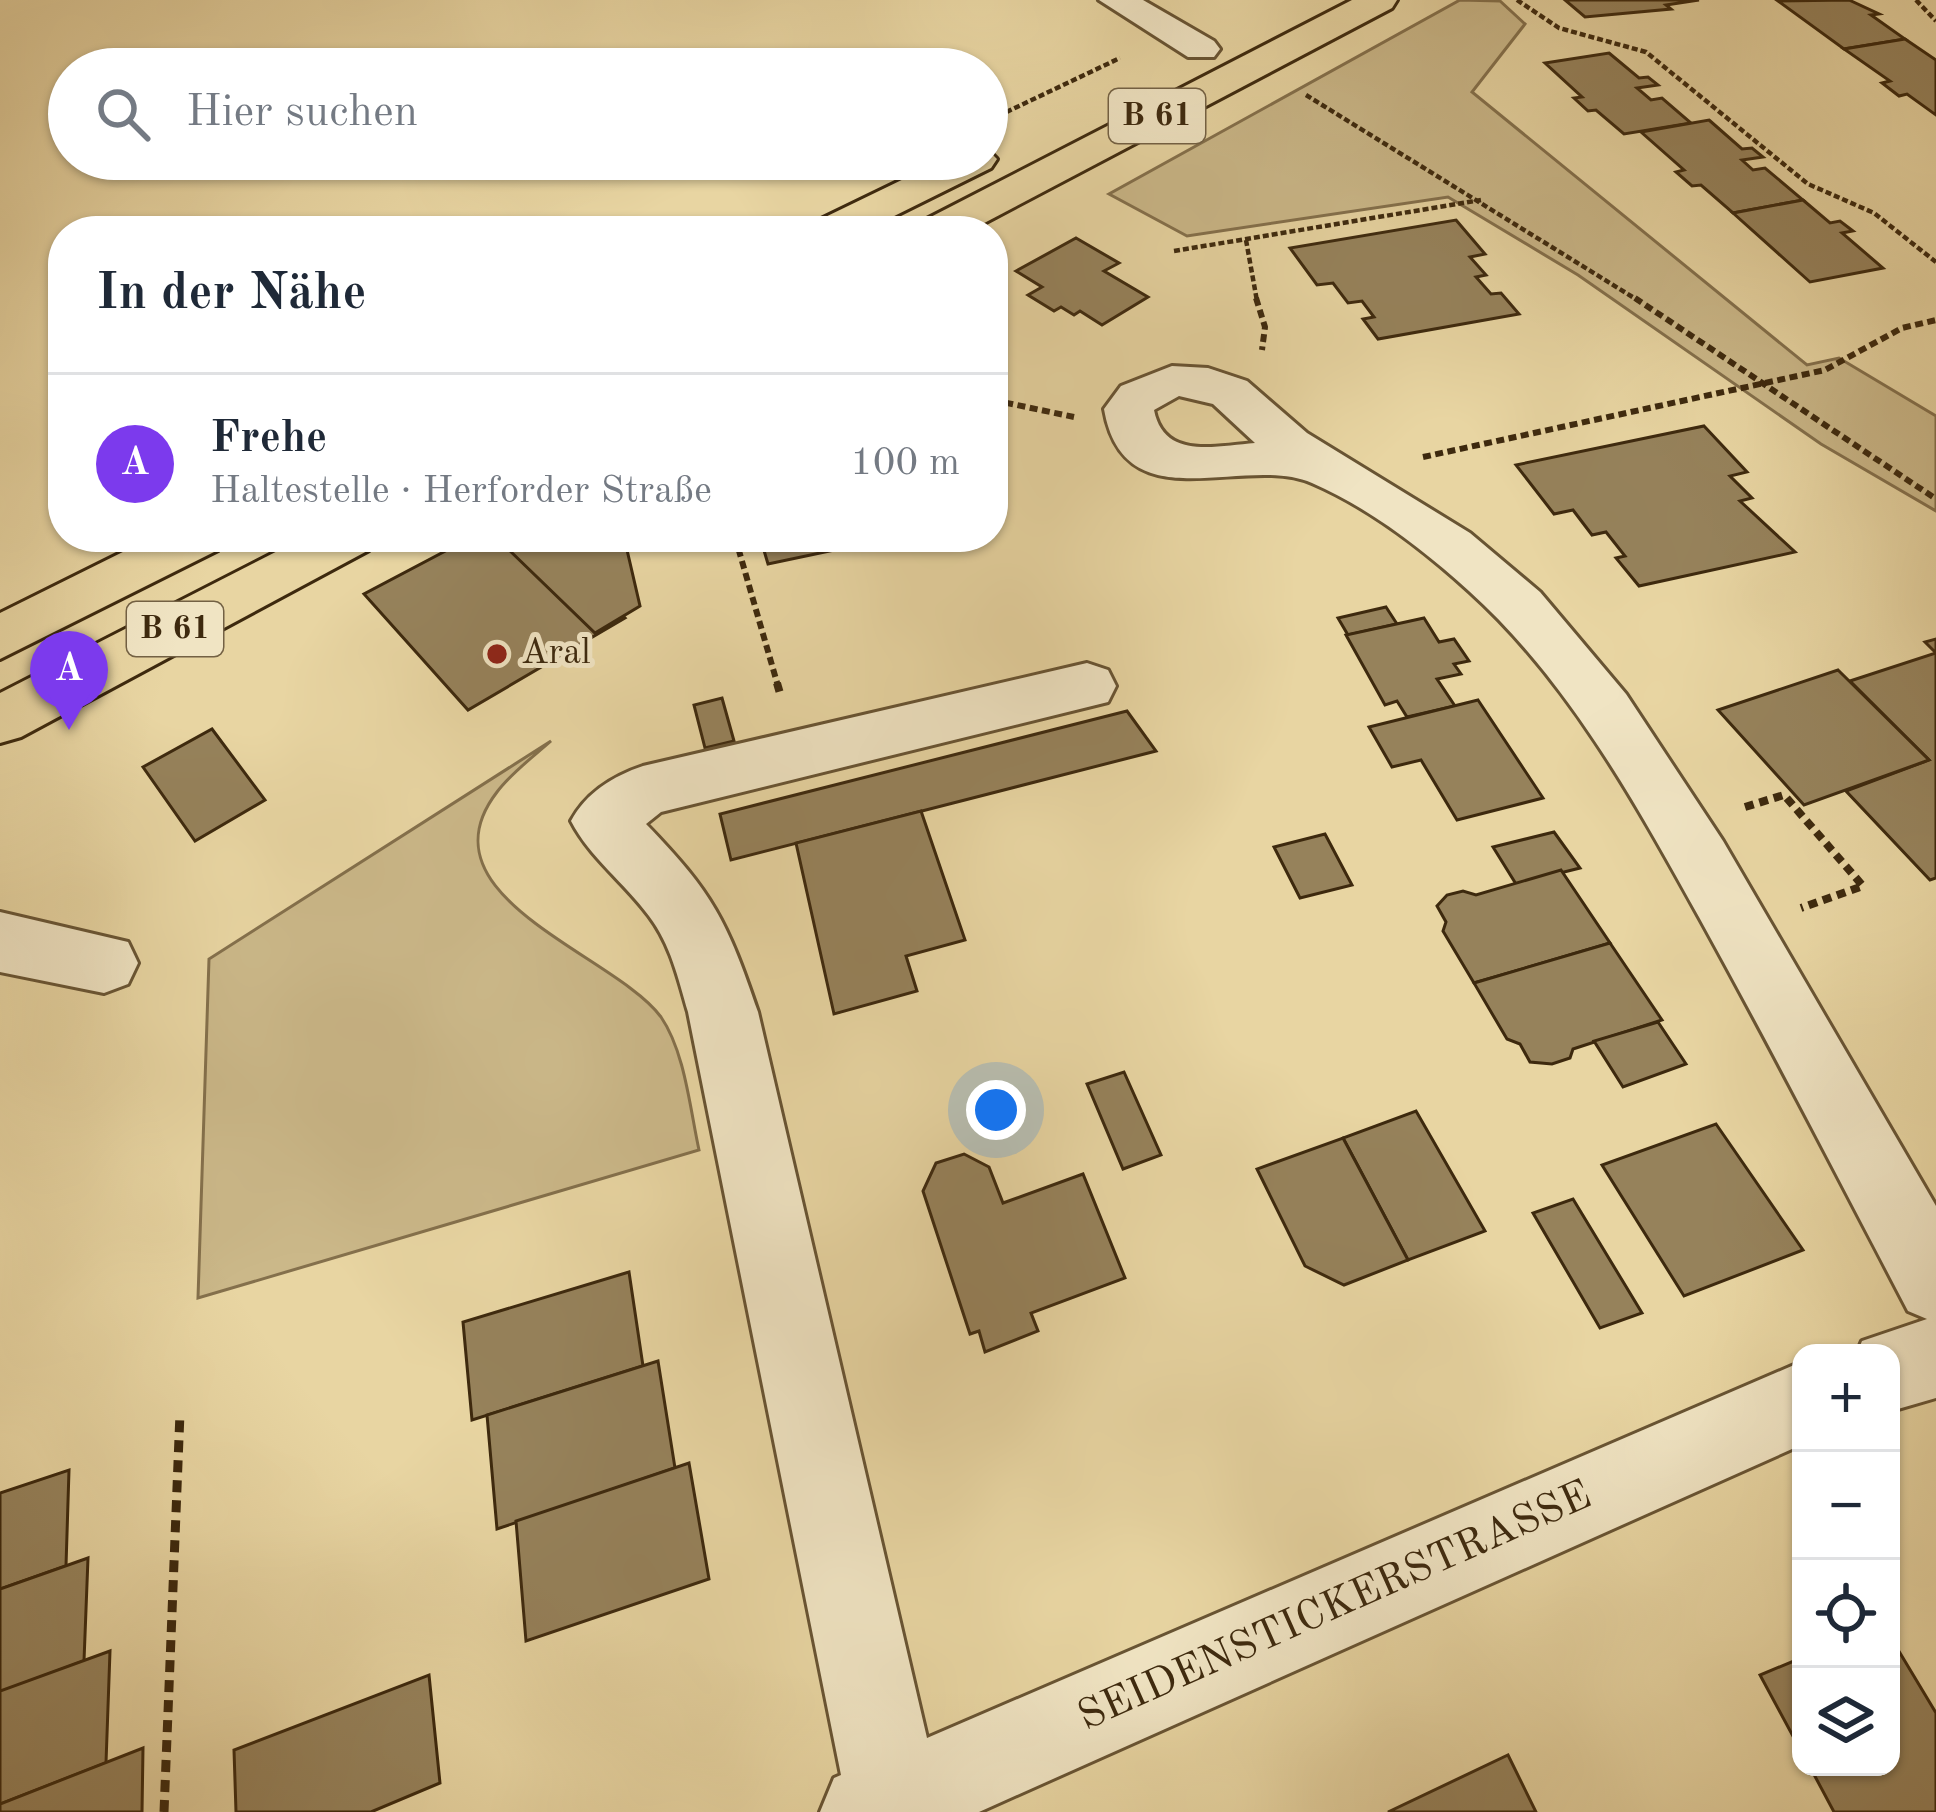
<!DOCTYPE html>
<html lang="de">
<head>
<meta charset="utf-8">
<style>
	:root { --surface:#fff; --page:#f2f2f3; --text:#1f2937; --muted:#747a83; --line:#e0e1e3; --accent:#7c3aed }
	body { margin:0; font-family:"Old Standard TT",serif; background:var(--page); color:var(--text) }
	.controls { position:absolute; right:36px; bottom:36px; display:grid; overflow:hidden; border-radius:24px; box-shadow:0 3px 9px #0004 }
	.controls button { width:108px; height:108px; display:grid; place-items:center; padding:0; border:0; border-bottom:3px solid var(--line); background:var(--surface); color:var(--text); font:60px sans-serif }
	.you { position:absolute; left:996px; top:1110px; width:42px; height:42px; margin:-30px; border:9px solid #fff; border-radius:50%; background:#1a73e8; box-shadow:0 0 0 18px #1a73e833 }
	.badge { display:grid; place-items:center; width:78px; height:78px; border-radius:50%; background:var(--accent); color:#fff; font-size:39px; font-weight:700 }
	.pin { position:absolute; translate:-50% -99px; filter:drop-shadow(0 3px 6px #0008) }
	.pin::after { content:''; position:absolute; top:63px; width:42px; height:36px; background:inherit; clip-path:polygon(0 0,100% 0,50% 100%) }
	.list { margin:0; padding:0; list-style:none }
	h2 { display:flex; justify-content:space-between; align-items:center; height:156px; margin:0; padding:0 48px; font-size:51px }
	h2 small { font-size:39px; font-weight:400; color:var(--muted) }
	.list li { display:grid; grid-template-columns:78px 1fr auto; gap:36px; align-items:center; box-sizing:border-box; height:180px; padding:0 48px; border-top:3px solid var(--line) }
	.list b { display:block; font-size:45px; white-space:nowrap }
	.list p { margin:0; font-size:39px; white-space:nowrap; color:var(--muted) }
	.list em { font-size:39px; font-style:normal; color:var(--muted) }
	.icon { flex:none; width:66px; height:66px; fill:none; stroke:currentColor; stroke-width:2; stroke-linecap:round; stroke-linejoin:round }
	.map { position:relative; flex:none; width:1936px; height:1812px; overflow:hidden }
	.search { position:absolute; background:var(--surface); box-shadow:0 3px 9px #0004; left:48px; top:48px; width:960px; height:132px; display:flex; align-items:center; gap:30px; box-sizing:border-box; padding:0 42px; border-radius:66px; color:var(--muted); font-size:45px }
	.panel { position:absolute; background:var(--surface); box-shadow:0 3px 9px #0004; left:48px; top:216px; width:960px; height:336px; border-radius:48px }
	.map>svg:first-child { display:block }
</style>
</head>
<body>
<div class="map">
<svg width="1936" height="1812" viewBox="0 0 1936 1812">
	<rect width="100%" height="100%" fill="#e8d5a2"/>
	<filter id="stains"><feTurbulence type="fractalNoise" baseFrequency=".00167" numOctaves="4"/><feColorMatrix values="0 0 0 0 .2 0 0 0 0 .09 0 0 0 0 .02 0 0 0 .5 -.17"/></filter>
	<radialGradient id="worn" r=".72"><stop offset=".6" stop-color="#630" stop-opacity="0"/><stop offset="1" stop-color="#630" stop-opacity=".3"/></radialGradient>
	<g fill="#cbb889" stroke="#84704c" stroke-width="3">
		<polygon points="1460,0 1500,1 1525,24 1472,92 1807,365 1839,358 1936,416 1936,511 1821,444 1578,275 1448,197 1187,236 1109,194"/>
		<path d="M551,741C533,757 511,773 497,792C416,897 616,955 661,1017C685,1052 690,1109 699,1150L198,1298L209,959Z"/>
	</g>
	<g fill="#96825b" stroke="#3d290e" stroke-width="3">
		<polygon points="1565,0 1699,0 1666,5 1671,9 1585,17"/>
		<polygon points="1849,0 1879,14 1871,15 1905,39 1844,49 1778,1"/>
		<polygon points="1905,39 1936,60 1936,115 1907,94 1899,96 1882,83 1890,81 1844,49"/>
		<polygon points="1609,53 1639,78 1648,77 1658,85 1637,88 1651,100 1662,98 1691,123 1624,134 1596,110 1588,111 1574,98 1582,97 1545,63"/>
		<polygon points="1709,120 1742,149 1752,148 1763,157 1742,160 1753,170 1765,168 1803,200 1733,213 1701,185 1692,186 1676,172 1684,170 1641,132"/>
		<polygon points="1803,200 1830,223 1840,221 1853,231 1842,233 1883,268 1810,282 1733,213"/>
		<polygon points="1456,220 1485,254 1470,257 1486,275 1476,277 1491,294 1501,293 1519,314 1378,339 1363,319 1374,317 1362,301 1348,303 1333,283 1317,285 1290,248"/>
		<polygon points="1076,238 1119,263 1104,271 1148,297 1102,325 1080,311 1074,315 1061,307 1054,311 1028,295 1042,287 1016,271"/>
		<polygon points="1704,426 1747,472 1730,476 1752,498 1740,501 1795,552 1639,586 1616,558 1625,556 1606,532 1592,535 1573,510 1554,514 1516,465"/>
		<polygon points="472,537 541,537 625,618 468,710 364,594"/>
		<polygon points="519,537 624,537 640,606 595,633 507,548 523,540"/>
		<polygon points="760,537 896,537 768,564"/>
		<polygon points="1386,607 1397,624 1348,635 1338,618"/>
		<polygon points="1424,618 1439,642 1454,639 1469,661 1454,664 1461,674 1437,679 1455,706 1407,717 1397,701 1385,705 1346,635"/>
		<polygon points="1936,639 1936,878 1930,880 1846,791 1929,760 1850,681 1936,653 1925,642"/>
		<polygon points="1838,670 1929,760 1804,805 1718,710"/>
		<polygon points="722,698 734,741 705,748 694,705"/>
		<polygon points="1478,700 1543,798 1457,820 1421,760 1392,767 1369,727"/>
		<polygon points="1127,711 1156,751 731,860 720,814"/>
		<polygon points="212,729 265,800 195,841 143,767"/>
		<polygon points="921,811 965,940 906,956 917,991 834,1014 796,843"/>
		<polygon points="1554,832 1580,868 1516,884 1493,847"/>
		<polygon points="1325,834 1352,885 1300,898 1274,847"/>
		<polygon points="1561,870 1610,943 1474,983 1443,931 1446,922 1437,906 1447,895 1463,891 1476,895"/>
		<polygon points="1610,943 1662,1020 1573,1049 1570,1058 1552,1064 1530,1062 1520,1044 1507,1039 1474,983"/>
		<polygon points="1658,1022 1686,1064 1623,1087 1594,1041"/>
		<polygon points="1124,1072 1161,1155 1123,1169 1087,1084"/>
		<polygon points="1416,1111 1485,1231 1408,1260 1343,1138"/>
		<polygon points="1716,1124 1803,1250 1684,1296 1602,1165"/>
		<polygon points="1343,1138 1408,1260 1344,1285 1305,1266 1257,1169"/>
		<polygon points="964,1154 989,1167 1003,1203 1083,1174 1125,1278 1031,1313 1038,1331 985,1352 979,1331 970,1334 923,1191 936,1163"/>
		<polygon points="1573,1199 1642,1313 1600,1328 1533,1213"/>
		<polygon points="629,1272 643,1366 472,1420 463,1322"/>
		<polygon points="658,1361 675,1468 497,1529 487,1415"/>
		<polygon points="689,1463 709,1579 526,1641 516,1521"/>
		<polygon points="69,1470 66,1566 0,1589 0,1493"/>
		<polygon points="88,1558 84,1661 0,1692 0,1589"/>
		<polygon points="1891,1638 1936,1713 1936,1812 1834,1812 1810,1767 1891,1767"/>
		<polygon points="110,1651 106,1763 0,1804 0,1691"/>
		<polygon points="1801,1658 1801,1751 1760,1675"/>
		<polygon points="429,1675 440,1783 371,1812 236,1812 234,1750"/>
		<polygon points="143,1748 142,1812 0,1812 0,1804"/>
		<polygon points="1508,1755 1536,1812 1388,1812"/>
	</g>
	<g fill="none" stroke-linecap="round" stroke-linejoin="round">
		<g stroke="#685433" stroke-width="6">
			<g id="minor">
				<polygon points="1099,0 1143,0 1214,41 1220,49 1214,57 1188,57"/>
				<path d="M1172,366L1208,368L1247,381L1307,433L1470,533L1540,592L1626,694L1723,841L1936,1206V1398L1891,1411V1353H1857L1862,1341L1927,1319L1908,1311C1839,1179 1771,1047 1699,917C1635,802 1568,680 1469,591C1424,550 1368,507 1312,483C1243,453 1124,525 1104,409L1121,386ZM1179,396L1213,404L1255,443C1215,446 1164,460 1154,410Z"/>
				<path d="M1087,663L1108,670L1116,686L1108,702L661,812L646,824C713,893 727,921 758,1012L927,1738L1801,1362V1445L979,1812H820L834,1778L841,1775L688,1012C678,978 671,945 649,916C625,883 590,858 571,821C586,793 613,776 643,766Z"/>
				<polygon points="0,912 128,942 138,963 128,984 104,993 0,972"/>
			</g>
		</g>
		<g stroke="#3d290e" stroke-width="6">
			<g id="major">
				<polygon points="1352,0 1397,0 1392,8 969,231 914,231 921,222"/>
				<polygon points="987,149 997,159 991,168 864,231 808,231 815,222 945,159 987,159"/>
				<polygon points="153,537 226,537 218,550 0,659 0,613"/>
				<polygon points="305,537 377,537 369,550 21,737 0,743 0,693"/>
			</g>
		</g>
		<g stroke="#3d290e" stroke-width="4.5" stroke-dasharray="6 3" stroke-linecap="butt">
			<polyline points="1517,0 1559,28 1646,52 1808,184 1874,213 1936,262"/>
			<polyline points="1916,0 1936,21"/>
			<polyline points="1306,95 1639,301"/>
			<polyline points="998,116 1120,58"/>
			<polyline points="753,231 774,221"/>
			<polyline points="1246,240 1257,301"/>
			<polyline points="1174,251 1481,200"/>
		</g>
		<g stroke="#3d290e" stroke-width="6" stroke-dasharray="8 4.5" stroke-linecap="butt">
			<polyline points="1256,298 1265,327 1262,350"/>
			<polyline points="1635,298 1936,499"/>
			<polyline points="993,400 1074,417"/>
			<polyline points="1423,457 1825,370 1902,328 1936,320"/>
			<polyline points="735,537 778,686"/>
			<polyline points="409,549 432,537"/>
		</g>
		<g stroke="#3d290e" stroke-width="8" stroke-dasharray="9 6" stroke-linecap="butt">
			<polyline points="777,683 781,697"/>
			<polyline points="1745,807 1784,795 1863,886 1801,908"/>
		</g>
		<polyline stroke="#3d290e" stroke-width="9" stroke-dasharray="12 8" stroke-linecap="butt" points="164,1812 180,1413"/>
		<use href="#minor" fill="#f0e4c3" fill-rule="evenodd"/>
		<use href="#major" fill="#e8d5a2" fill-rule="evenodd"/>
	</g>
	<circle fill="#8f2418" stroke="#f0e4c3" stroke-width="4.5" cx="497" cy="654" r="12"/>
	<g text-anchor="middle" dominant-baseline="central" stroke-width="10" stroke-linejoin="round" paint-order="stroke">
		<g fill="#f0e4c3" stroke="#736144" stroke-width="3">
			<rect x="1109" y="89" width="96" height="54" rx="9"/>
			<rect x="127" y="602" width="96" height="54" rx="9"/>
		</g>
		<g font-size="33" font-weight="bold" fill="#3d290e">
			<text x="1157" y="116">B 61</text>
			<text x="175" y="629">B 61</text>
		</g>
		<g font-size="36" fill="#3d290e" stroke="#f0e4c3" text-anchor="start">
			<text x="521" y="654">Aral</text>
		</g>
		<g font-size="42" fill="#3d290e" stroke="#f0e4c3">
			<text transform="translate(1335 1607) rotate(-24)">SEIDENSTICKERSTRASSE</text>
		</g>
	</g>
	<rect width="100%" height="100%" filter="url(#stains)"/>
	<rect width="100%" height="100%" fill="url(#worn)"/>
</svg>
<div class="controls">
<button>+</button>
<button>−</button>
<button><svg class="icon" aria-label="locate" viewBox="0 0 24 24"><circle cx="12" cy="12" r="6"/><path d="M12 2v4M12 18v4M2 12h4M18 12h4"/></svg></button>
<button><svg class="icon" aria-label="layers" viewBox="0 0 24 24"><path d="M12 4l9 5-9 5-9-5zM3 14l9 5 9-5"/></svg></button>
</div>
<div class="you"></div>
<div class="pin badge" style="left:69px;top:730px">A</div>
<div class="search"><svg class="icon" aria-label="search" viewBox="0 0 24 24"><circle cx="10" cy="10" r="6"/><path d="M15 15l6 6"/></svg>Hier suchen</div>
<section class="panel">
<h2>In der Nähe<small></small></h2>
<ul class="list">
<li><span class="badge">A</span><div><b>Frehe</b><p>Haltestelle · Herforder Straße</p></div><em>100 m</em></li>
</ul>
</section>
</div>
</body>
</html>
